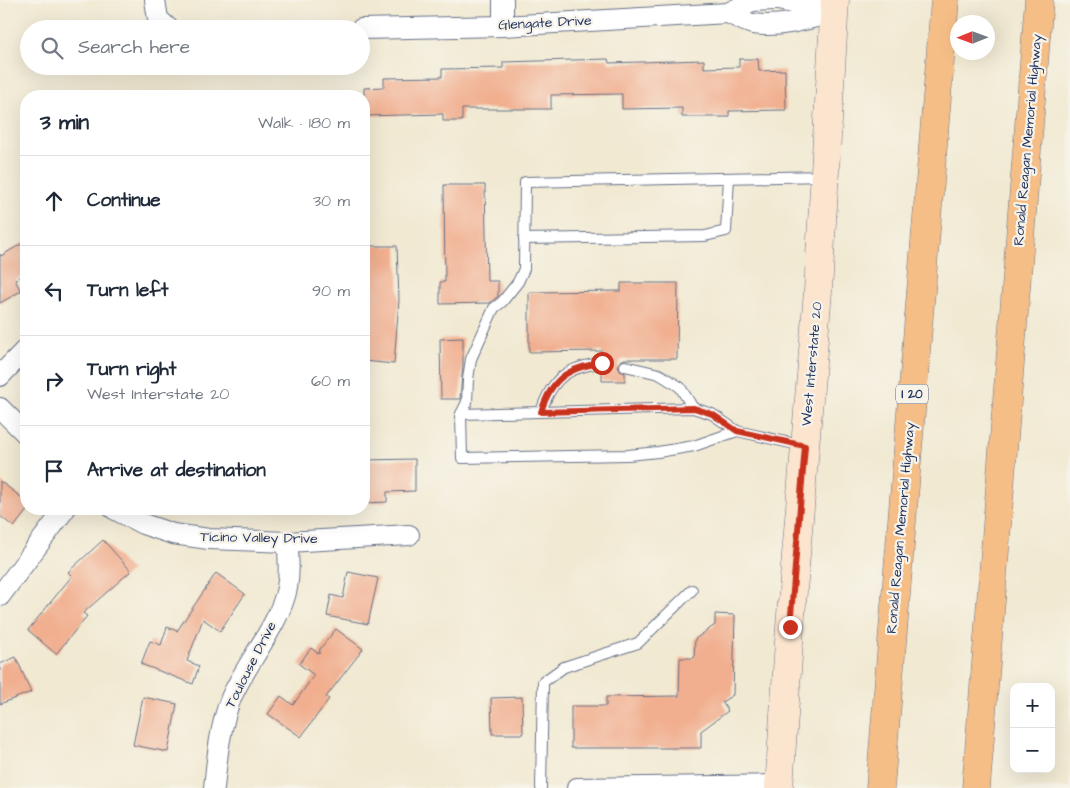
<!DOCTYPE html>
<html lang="en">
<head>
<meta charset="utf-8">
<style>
	:root { --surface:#fff; --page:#f6f6f7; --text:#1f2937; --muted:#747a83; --line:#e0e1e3 }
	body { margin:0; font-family:"Architects Daughter",sans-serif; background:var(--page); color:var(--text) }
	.controls { position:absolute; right:15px; bottom:15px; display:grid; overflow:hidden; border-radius:10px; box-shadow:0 5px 20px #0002 }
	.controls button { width:45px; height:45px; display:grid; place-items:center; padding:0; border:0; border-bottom:1px solid var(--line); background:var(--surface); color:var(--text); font:25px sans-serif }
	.compass { position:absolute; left:950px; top:15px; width:45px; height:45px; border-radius:50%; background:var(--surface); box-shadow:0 5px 20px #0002; rotate:269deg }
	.stop { position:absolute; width:15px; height:15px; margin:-11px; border:4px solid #c8321e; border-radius:50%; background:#fff }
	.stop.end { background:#c8321e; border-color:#fff; box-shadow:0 1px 5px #0008 }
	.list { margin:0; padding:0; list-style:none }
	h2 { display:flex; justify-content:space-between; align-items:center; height:65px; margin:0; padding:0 20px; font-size:21px }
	h2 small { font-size:16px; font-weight:400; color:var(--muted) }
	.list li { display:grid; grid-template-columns:32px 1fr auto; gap:15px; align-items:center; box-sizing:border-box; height:90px; padding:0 20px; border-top:1px solid var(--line) }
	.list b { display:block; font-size:19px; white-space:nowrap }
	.list p { margin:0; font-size:16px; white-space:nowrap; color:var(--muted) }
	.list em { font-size:16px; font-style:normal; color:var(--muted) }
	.icon { flex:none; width:28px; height:28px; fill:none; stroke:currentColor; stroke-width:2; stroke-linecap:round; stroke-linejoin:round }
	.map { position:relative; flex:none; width:1070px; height:788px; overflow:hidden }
	.search { position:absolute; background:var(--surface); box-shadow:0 5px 20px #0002; left:20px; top:20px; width:350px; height:55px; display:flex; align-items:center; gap:12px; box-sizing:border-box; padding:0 18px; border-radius:28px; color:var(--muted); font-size:19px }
	.panel { position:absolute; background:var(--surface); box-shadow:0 5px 20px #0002; left:20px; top:90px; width:350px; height:425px; border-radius:20px }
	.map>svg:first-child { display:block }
</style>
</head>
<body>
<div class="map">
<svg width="1070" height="788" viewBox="0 0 1070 788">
	<rect width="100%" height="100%" fill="#f7f3e8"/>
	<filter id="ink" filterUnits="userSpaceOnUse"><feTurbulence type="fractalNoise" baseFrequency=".02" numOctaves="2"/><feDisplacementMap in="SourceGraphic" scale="10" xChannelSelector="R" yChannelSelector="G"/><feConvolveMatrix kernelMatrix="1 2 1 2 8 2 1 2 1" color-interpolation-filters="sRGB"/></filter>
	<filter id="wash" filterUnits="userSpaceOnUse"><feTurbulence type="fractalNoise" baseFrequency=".0096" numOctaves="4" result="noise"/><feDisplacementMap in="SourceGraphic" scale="20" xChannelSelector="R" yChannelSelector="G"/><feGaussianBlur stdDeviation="1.12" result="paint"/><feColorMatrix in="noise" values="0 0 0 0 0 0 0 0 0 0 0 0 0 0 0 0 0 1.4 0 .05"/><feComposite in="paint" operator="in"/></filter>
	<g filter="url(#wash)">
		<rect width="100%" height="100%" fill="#f1e9d2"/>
		<g id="blocks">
			<g fill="#f1af8f">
				<polygon points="608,59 609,63 704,60 704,68 739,67 739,59 758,59 759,71 785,70 786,110 729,111 729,117 682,117 682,108 622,109 622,94 551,95 551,109 462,109 462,121 443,121 443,114 364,116 364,88 384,87 384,78 442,77 442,69 503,68 503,62"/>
				<polygon points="444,185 485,185 487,281 498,281 498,296 490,303 440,304 440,282 445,282"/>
				<polygon points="26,241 26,273 15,280 21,291 0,303 0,254 1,256"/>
				<polygon points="364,246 397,246 399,300 394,364 364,361 369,295 364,295"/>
				<polygon points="621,283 678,283 677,359 625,359 620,361 618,365 620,371 625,373 625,381 602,381 602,370 607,368 609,362 607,358 602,356 602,351 529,352 529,292 621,291"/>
				<polygon points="463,338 463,364 460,399 441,399 440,339"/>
				<polygon points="415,459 415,491 387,492 387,502 366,503 365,460"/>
				<polygon points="0,481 26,501 26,509 28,509 14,527 0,516"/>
				<polygon points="103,540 131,571 83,613 87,616 56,654 28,630 72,576 68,572"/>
				<polygon points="348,572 378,578 368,624 327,616 331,595 343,598"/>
				<polygon points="216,573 245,594 220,631 203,619 187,661 199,666 193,684 141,664 150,641 161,645 167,627 177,631"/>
				<polygon points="715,614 735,615 733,695 722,702 728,711 701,731 701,748 571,748 571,706 606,706 606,697 679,696 680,658 694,658 695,639 715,625"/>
				<polygon points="336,629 363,649 326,697 329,699 301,737 268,714 281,696 293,705 314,675 299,664 311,648 319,654 320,649"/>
				<polygon points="16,657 31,692 0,704 0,664"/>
				<polygon points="143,697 177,704 168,752 133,745"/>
				<polygon points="522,697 523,734 492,734 491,698"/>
			</g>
		</g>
	</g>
	<g filter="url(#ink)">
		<use href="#blocks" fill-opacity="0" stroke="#667087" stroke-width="1"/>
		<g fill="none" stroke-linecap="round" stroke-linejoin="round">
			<g stroke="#667087" stroke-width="12">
				<g id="lane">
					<polyline points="524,239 705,236 726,231 729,178"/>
					<polyline points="625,366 659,374 680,387 693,408"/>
					<path d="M541,412C552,378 567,367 602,363"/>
					<polyline points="461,414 693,408 712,414 737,431 804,446"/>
					<polyline points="737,431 694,446 658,452 628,455 462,458 461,414 467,402 468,379 471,359 494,308 502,302 518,282 524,269 525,182 825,176"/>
					<polyline points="541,788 543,682 564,667 638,643 692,590"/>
				</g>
			</g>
			<g stroke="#667087" stroke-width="22">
				<g id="street">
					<polyline points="155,0 158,19 169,29"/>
					<polyline points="503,0 503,26"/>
					<polyline points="778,0 831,11"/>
					<path d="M728,13C736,17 745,22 753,24C781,28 809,19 835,12"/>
					<polyline points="361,29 503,26 728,13 752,1 775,0"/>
					<polyline points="0,376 26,349"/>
					<polyline points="0,408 26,434"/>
					<polyline points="114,509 143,524 173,534 209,539 287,542 409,535"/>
					<polyline points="0,596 65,509"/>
					<path d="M214,788C217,758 220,726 231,698C246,663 280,624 287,588C290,572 289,558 287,542"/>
					<polyline points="577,788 779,785"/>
				</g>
			</g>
			<g stroke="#667087" stroke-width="29">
				<polyline id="secondary" points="779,788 790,627 818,291 835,0"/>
			</g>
			<g stroke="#667087" stroke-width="29">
				<g id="highway">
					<polyline points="880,788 945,0"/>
					<polyline points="976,788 1039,0"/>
				</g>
			</g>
			<use href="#lane" stroke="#fff" stroke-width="10"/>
			<use href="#street" stroke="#fff" stroke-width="20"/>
			<use href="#secondary" stroke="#fbe5cf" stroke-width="28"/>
			<use href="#highway" stroke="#f6be87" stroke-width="28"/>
		</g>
	</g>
	<g fill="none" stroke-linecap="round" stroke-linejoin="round" filter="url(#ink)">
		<path stroke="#c8321e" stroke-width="6" d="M602,363C568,367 551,379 541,412L694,408L712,414L737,431L805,446L790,627"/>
	</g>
	<g text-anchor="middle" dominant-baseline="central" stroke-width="4.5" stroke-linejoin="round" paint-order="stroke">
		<rect fill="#f7f3e8" stroke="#5d6a87" stroke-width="1" x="896" y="384.5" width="32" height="19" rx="4"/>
		<g font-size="12" font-weight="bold" fill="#1b2f5e">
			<text x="912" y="394">I 20</text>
		</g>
		<g font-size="14" fill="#1b2f5e" stroke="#f7f3e8">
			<text transform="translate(545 23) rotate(-3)">Glengate Drive</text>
			<text transform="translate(1028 140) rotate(-85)">Ronald Reagan Memorial Highway</text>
			<text transform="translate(812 364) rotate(-85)">West Interstate 20</text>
			<text transform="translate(901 528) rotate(-85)">Ronald Reagan Memorial Highway</text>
			<text transform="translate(259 538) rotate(1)">Ticino Valley Drive</text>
			<text transform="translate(251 665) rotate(-63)">Toulouse Drive</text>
		</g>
	</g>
</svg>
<div class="controls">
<button>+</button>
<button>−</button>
</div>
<svg class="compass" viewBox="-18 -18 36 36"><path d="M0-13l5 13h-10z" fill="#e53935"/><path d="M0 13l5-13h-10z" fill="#747a83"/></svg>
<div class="stop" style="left:602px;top:363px"></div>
<div class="stop end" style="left:790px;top:627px"></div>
<div class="search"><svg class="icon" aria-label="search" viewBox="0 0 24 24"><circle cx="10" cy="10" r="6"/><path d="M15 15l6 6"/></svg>Search here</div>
<section class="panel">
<h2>3 min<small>Walk · 180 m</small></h2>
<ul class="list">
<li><svg class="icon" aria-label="ahead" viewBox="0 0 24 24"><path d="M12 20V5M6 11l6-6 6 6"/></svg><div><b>Continue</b></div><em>30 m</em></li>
<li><svg class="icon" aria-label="left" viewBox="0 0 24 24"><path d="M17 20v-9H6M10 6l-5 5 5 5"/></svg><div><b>Turn left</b></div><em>90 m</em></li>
<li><svg class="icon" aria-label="right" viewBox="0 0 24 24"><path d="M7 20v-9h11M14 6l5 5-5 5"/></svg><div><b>Turn right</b><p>West Interstate 20</p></div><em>60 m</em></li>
<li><svg class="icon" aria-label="arrive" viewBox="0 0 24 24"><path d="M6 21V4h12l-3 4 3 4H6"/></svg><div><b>Arrive at destination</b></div></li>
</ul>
</section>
</div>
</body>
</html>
